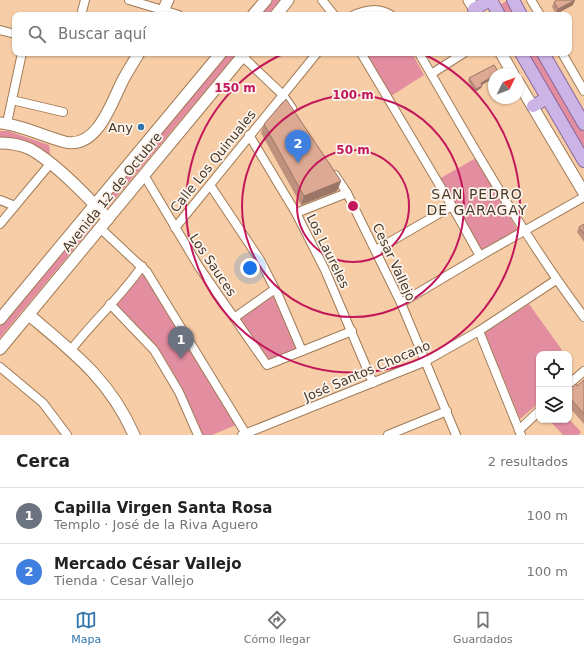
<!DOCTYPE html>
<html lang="es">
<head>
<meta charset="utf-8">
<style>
	:root { --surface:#fff; --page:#f2f2f2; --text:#222; --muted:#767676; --line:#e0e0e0; --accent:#3275ab }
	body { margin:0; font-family:"DejaVu Sans",sans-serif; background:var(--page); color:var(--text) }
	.controls { position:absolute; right:12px; bottom:12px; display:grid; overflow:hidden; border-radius:8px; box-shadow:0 1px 3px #0004 }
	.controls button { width:36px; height:36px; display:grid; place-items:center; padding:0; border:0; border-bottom:1px solid var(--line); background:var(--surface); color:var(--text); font:20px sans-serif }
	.compass { position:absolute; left:488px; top:68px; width:36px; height:36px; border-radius:50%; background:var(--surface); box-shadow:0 1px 3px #0004; rotate:47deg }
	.you { position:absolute; left:250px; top:268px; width:14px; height:14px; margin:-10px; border:3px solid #fff; border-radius:50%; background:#1a73e8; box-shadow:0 0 0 6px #1a73e833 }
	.badge { display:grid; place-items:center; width:26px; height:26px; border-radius:50%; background:var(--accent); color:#fff; font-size:13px; font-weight:700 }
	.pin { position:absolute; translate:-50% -33px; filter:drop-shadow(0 1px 2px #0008) }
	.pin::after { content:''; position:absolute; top:21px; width:14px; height:12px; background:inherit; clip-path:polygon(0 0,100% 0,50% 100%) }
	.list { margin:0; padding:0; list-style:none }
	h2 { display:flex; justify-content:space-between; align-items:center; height:52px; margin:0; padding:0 16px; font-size:17px }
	h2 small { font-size:13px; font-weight:400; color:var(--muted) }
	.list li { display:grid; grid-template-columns:26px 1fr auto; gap:12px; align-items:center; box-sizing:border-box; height:56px; padding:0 16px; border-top:1px solid var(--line) }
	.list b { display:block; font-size:15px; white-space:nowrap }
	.list p { margin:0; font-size:13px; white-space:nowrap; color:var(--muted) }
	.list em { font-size:13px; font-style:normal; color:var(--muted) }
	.icon { flex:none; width:22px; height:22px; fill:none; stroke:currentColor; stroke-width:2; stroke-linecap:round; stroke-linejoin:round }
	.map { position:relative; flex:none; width:584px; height:435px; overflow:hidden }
	.search { position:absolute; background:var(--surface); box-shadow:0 1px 3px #0004; left:12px; right:12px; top:12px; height:44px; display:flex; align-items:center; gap:10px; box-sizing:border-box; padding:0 14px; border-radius:8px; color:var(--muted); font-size:15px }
	.sheet { height:164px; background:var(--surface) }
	nav { display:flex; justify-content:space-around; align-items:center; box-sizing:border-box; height:56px; border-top:1px solid var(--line); background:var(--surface); font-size:11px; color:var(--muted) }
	nav a { display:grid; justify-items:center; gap:2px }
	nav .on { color:var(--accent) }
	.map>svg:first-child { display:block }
</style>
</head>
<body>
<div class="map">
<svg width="584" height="435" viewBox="0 0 584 435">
	<rect width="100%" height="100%" fill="#f6cda6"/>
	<g fill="#e38da0">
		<polygon points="271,0 282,0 270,15 259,15"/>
		<polygon points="507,1 509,1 517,15 506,15 501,4"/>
		<polygon points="226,53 237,53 107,208 101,201"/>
		<polygon points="365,53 412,53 424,75 391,96"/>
		<polygon points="527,53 539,53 584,129 584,154"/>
		<polygon points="0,131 8,131 49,145 51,160 0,140"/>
		<polygon points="476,158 518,231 481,252 439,179"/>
		<polygon points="85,219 93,226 0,338 0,320"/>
		<polygon points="143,274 236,425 212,435 203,435 174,374 160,351 117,305"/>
		<polygon points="273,296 297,348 269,360 240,319"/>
		<polygon points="529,304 562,350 557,354 539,354 539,403 520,419 484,332"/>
		<polygon points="569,419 581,432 578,435 563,435 552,423 555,420 569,420"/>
	</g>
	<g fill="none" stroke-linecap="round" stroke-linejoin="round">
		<g stroke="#a07b56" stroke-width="10">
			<g id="street">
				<polyline points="129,0 179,15"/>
				<polyline points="322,0 334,15"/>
				<polyline points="531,0 540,15"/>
				<polyline points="81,15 85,0"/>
				<path d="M354,15C367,9 378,8 391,15"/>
				<polyline points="0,30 15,34"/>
				<polyline points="361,53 452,206 480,256"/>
				<path d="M419,53C471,143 522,234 584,317"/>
				<polyline points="562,53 584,91"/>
				<polyline points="242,56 282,94 292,108"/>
				<polyline points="431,74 464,53"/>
				<polyline points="12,100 63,112"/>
				<polyline points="7,123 22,53"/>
				<polyline points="249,135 296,213 325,270 373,383"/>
				<polyline points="144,175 199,267 267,365 352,331"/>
				<polyline points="335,175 347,193 401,303 456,435"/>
				<polyline points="210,185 260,260 278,295 302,351"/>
				<polyline points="0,200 15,206"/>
				<polyline points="296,213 347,193"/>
				<polyline points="0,224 50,164"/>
				<polyline points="100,228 147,272 246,434"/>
				<polyline points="175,228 317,53"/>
				<polyline points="376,250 452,206"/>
				<polyline points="401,303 480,256 584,197"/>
				<polyline points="110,304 154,350 179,392 198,435"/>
				<polyline points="234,318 275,289"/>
				<polyline points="479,331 521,435"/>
				<path d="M71,350C94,320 122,296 142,266"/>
				<polyline points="0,367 43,403 67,435"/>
				<polyline points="569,384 584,371"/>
				<polyline points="519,430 539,411"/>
				<polyline points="242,435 424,362 479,331 556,280"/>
				<polyline points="388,435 447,411"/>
			</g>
		</g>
		<g stroke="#a07b56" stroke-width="13">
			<g id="secondary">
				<polyline points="469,0 478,15"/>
				<polyline points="161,15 168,0"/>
				<polyline points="253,15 266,0"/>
				<polyline points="276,15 288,0"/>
				<polyline points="501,53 513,74"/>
				<polyline points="518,82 584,193"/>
				<path d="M0,123C19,124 45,137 65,142C97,149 111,104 122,82C127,72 133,63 139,53"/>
				<path d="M0,143C10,143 21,145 30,149C54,162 89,198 108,219"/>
				<path d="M29,315C73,352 110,380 134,435"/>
				<polyline points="0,319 221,53"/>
				<polyline points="0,349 245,53"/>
			</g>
		</g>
		<g stroke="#89689a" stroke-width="14">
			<g id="primary">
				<polyline points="491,0 499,15"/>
				<polyline points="513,0 521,15"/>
				<polyline points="474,9 490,0"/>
				<polyline points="521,53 584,161"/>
				<polyline points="543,53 584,124"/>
				<polyline points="533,106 547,98"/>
			</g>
		</g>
		<use href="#street" stroke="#fff" stroke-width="8"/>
		<use href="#secondary" stroke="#fff" stroke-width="11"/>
		<use href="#primary" stroke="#cdb4e7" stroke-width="12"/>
	</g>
	<g fill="#be917e">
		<polygon points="554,2 573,5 556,14 552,7"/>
		<polygon points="494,74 494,78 482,85 481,88 475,92 468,81 469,78"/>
		<polygon points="264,124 341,181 337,191 301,205 261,133"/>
		<polygon points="584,224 584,242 577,232 579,227"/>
		<polygon points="584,380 584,424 569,407 569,389 577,386"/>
	</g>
	<g fill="#9b7666">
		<polygon points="575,0 573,5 556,14 558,9"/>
		<polygon points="494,76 494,78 480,86 481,83"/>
		<polygon points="482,86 481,88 475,92 476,89"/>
		<polygon points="341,181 337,191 301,205 304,196"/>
	</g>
	<g fill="#dda992" stroke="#9b7666">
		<polygon points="557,0 575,0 558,9 554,2"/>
		<polygon points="494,65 499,73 497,74 494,74 494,76 481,83 482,86 476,89 469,78"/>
		<polygon points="286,99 341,181 304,196 264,124"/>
		<polygon points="584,224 584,234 579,227"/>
		<polygon points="584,380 584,414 569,397 569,389 576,384 577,386"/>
	</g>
	<g fill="none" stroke="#c2185b" stroke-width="2">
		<circle cx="353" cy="206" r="56"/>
		<circle cx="353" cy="206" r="111"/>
		<path d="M421 53A167 167 0 1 1 285 53"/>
	</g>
	<circle fill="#3275ab" stroke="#fdf5ed" stroke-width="1.5" cx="141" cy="127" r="4"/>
	<g text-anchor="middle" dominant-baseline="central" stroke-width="3.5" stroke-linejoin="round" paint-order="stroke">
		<g font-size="13" fill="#493929" stroke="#fdf5ed" text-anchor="end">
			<text x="133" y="127">Any</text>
		</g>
		<g font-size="13" fill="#493929" stroke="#fdf5ed">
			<text transform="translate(213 161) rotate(-51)">Calle Los Quinuales</text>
			<text transform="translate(112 192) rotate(-51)">Avenida 12 de Octubre</text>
			<text transform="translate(328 251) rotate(64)">Los Laureles</text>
			<text transform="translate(394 262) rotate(65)">Cesar Vallejo</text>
			<text transform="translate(213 265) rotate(56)">Los Sauces</text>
			<text transform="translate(367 371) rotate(-23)">José Santos Chocano</text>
		</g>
		<g font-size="14" letter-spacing="1" fill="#493929" stroke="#fdf5ed">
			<text x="477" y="194">SAN PEDRO<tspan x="477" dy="16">DE GARAGAY</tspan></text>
		</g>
	</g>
	<circle cx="353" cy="206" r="6" fill="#c2185b" stroke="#fdf5ed" stroke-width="2"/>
	<g font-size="12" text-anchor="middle" font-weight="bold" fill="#c2185b" stroke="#fdf5ed" stroke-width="3.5" stroke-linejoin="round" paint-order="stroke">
		<text x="235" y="92">150 m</text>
		<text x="353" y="99">100 m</text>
		<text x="353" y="154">50 m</text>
	</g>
</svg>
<div class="controls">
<button><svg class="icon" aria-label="locate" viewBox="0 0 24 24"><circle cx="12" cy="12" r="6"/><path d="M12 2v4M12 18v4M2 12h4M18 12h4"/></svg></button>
<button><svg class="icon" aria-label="layers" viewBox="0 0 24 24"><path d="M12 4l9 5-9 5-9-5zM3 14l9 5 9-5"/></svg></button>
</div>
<svg class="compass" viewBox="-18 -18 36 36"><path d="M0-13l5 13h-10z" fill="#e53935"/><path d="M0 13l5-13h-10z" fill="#767676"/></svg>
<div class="you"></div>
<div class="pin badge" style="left:181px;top:359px;background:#6b7280">1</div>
<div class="pin badge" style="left:298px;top:163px;background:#3f7fe0">2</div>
<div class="search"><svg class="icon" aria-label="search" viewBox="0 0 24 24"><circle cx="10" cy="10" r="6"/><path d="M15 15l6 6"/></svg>Buscar aquí</div>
</div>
<section class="sheet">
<h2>Cerca<small>2 resultados</small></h2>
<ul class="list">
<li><span class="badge" style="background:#6b7280">1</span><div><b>Capilla Virgen Santa Rosa</b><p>Templo · José de la Riva Aguero</p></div><em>100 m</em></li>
<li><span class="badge" style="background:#3f7fe0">2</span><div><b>Mercado César Vallejo</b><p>Tienda · Cesar Vallejo</p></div><em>100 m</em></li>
</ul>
</section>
<nav>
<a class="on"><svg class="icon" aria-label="map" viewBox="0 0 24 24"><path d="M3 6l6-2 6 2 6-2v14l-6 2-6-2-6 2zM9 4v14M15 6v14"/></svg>Mapa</a>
<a><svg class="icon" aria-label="directions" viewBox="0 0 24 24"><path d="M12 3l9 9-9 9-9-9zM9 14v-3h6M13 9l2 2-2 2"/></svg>Cómo llegar</a>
<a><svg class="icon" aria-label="saved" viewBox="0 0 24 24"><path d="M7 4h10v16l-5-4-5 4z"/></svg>Guardados</a>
</nav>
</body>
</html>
